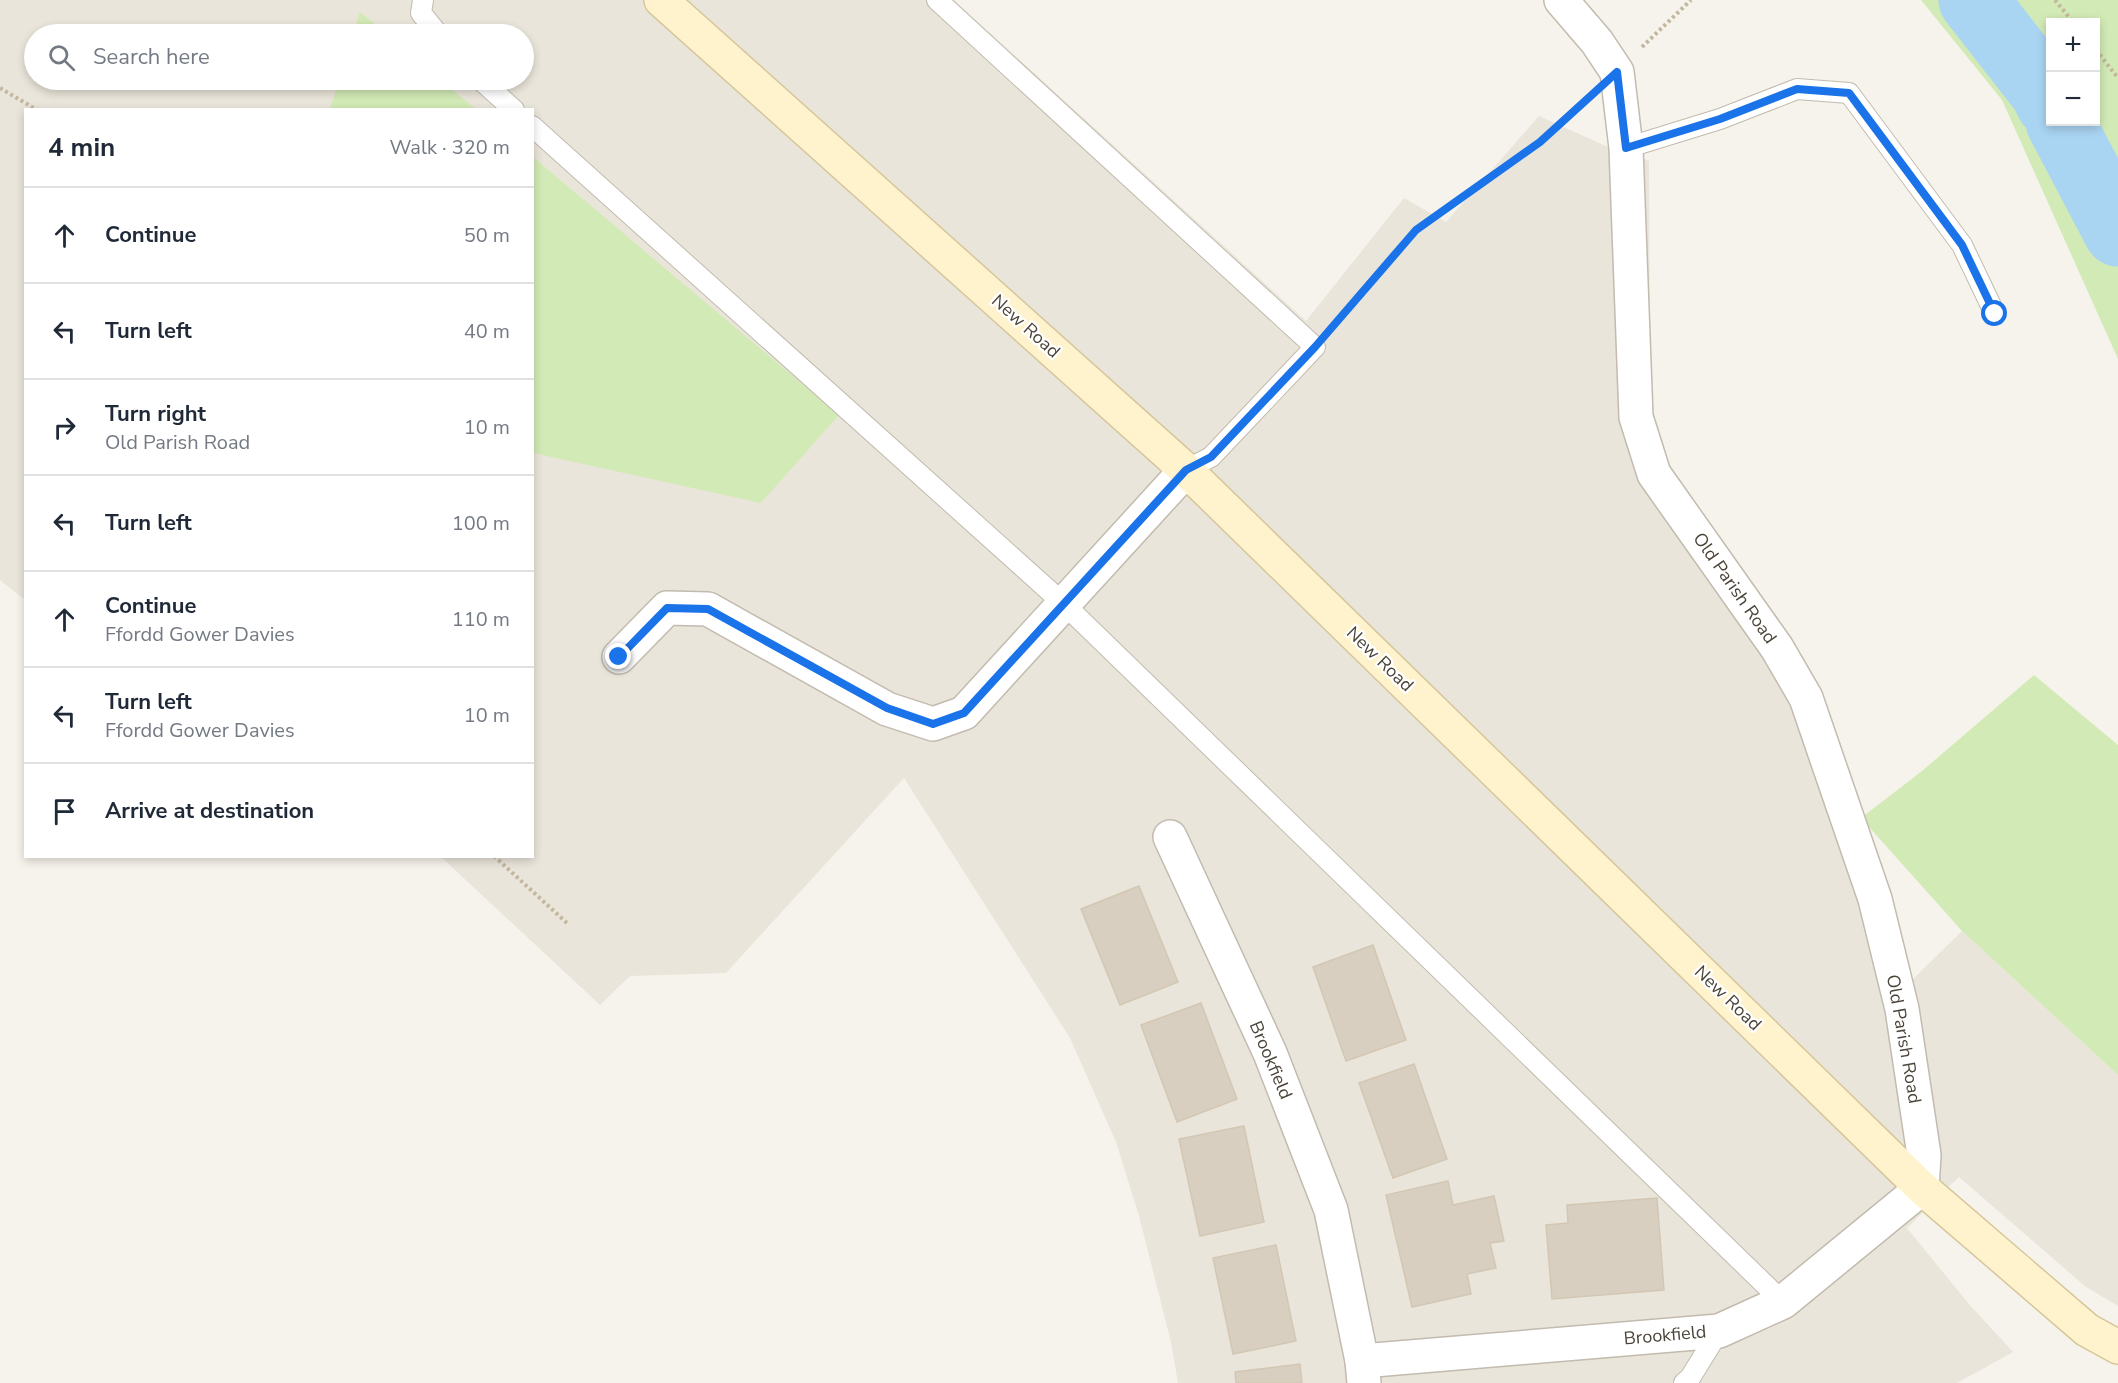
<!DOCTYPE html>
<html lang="en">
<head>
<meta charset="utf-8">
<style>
	:root { --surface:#fff; --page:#f6f6f7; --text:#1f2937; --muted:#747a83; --line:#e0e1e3 }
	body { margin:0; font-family:"Nunito Sans",sans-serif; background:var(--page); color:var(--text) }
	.controls { position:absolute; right:18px; top:18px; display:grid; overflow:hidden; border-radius:0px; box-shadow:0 3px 9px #0003 }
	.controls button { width:54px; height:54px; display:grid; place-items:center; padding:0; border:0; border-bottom:2px solid var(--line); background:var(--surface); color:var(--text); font:30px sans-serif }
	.stop { position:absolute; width:18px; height:18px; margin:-14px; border:4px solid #1a73e8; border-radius:50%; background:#fff }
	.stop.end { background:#1a73e8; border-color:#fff; box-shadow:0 2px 6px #0008 }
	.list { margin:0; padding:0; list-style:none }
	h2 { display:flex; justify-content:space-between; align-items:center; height:78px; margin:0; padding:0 24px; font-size:26px }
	h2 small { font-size:20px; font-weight:400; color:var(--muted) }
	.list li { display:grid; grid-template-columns:39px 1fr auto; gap:18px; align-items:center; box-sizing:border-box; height:96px; padding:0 24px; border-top:2px solid var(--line) }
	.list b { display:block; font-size:22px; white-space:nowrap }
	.list p { margin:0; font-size:20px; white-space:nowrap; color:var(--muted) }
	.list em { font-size:20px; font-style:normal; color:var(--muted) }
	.icon { flex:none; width:33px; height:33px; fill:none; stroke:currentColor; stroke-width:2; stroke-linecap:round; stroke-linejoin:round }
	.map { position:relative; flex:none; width:2118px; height:1383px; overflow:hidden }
	.search { position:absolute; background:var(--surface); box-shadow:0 3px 9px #0003; left:24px; top:24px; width:510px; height:66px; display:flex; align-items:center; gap:15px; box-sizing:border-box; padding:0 21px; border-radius:33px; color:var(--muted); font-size:22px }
	.panel { position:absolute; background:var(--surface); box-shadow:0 3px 9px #0003; left:24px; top:108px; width:510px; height:750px; border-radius:0px }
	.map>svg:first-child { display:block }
</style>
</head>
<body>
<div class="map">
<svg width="2118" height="1383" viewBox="0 0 2118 1383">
	<rect width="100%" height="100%" fill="#f6f3ec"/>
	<path fill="#eae5da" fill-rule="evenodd" d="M0,0H954L1306,321L1404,198L1446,222L1539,116L1606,146L1649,161L1650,412L1668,469L1790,636L1819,698L1910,982L1962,931L2118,1075V1306L2086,1287L1959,1177L1907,1228L1968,1303L2013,1352L1957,1383H1178L1171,1342L1139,1216L1116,1142L1070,1038L904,778L726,973L630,976L600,1005L441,857L532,856V110H26L25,600L0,580ZM34,34H524V80H34Z"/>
	<g fill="#d2eab5" fill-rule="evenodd">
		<path d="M1921,0H2118V359L2002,100ZM2050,22H2096V122H2050Z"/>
		<polygon points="360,12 387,34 353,34"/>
		<polygon points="339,80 440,80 476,109 330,109"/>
		<polygon points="533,157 839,415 761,503 533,453"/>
		<polygon points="2034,675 2118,745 2118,1075 1962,931 1861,818 1922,771"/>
	</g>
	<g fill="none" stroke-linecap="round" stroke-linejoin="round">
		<g stroke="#a9d4f2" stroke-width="69">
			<polyline points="1973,0 2044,91 2050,103"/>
			<polyline points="2060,122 2118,232"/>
		</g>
	</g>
	<g fill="#d8cfc1" stroke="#d3c7b4" stroke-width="1.5">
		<polygon points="1139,886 1178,982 1120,1005 1081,909"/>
		<polygon points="1373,945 1406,1040 1346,1061 1313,967"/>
		<polygon points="1201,1003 1237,1099 1177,1122 1141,1025"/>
		<polygon points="1414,1064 1447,1159 1393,1178 1359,1083"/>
		<polygon points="1244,1126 1264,1222 1200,1236 1179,1139"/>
		<polygon points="1448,1181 1453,1205 1494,1196 1504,1241 1490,1243 1496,1268 1467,1274 1471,1294 1412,1307 1386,1195"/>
		<polygon points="1657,1198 1664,1290 1552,1299 1546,1225 1568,1223 1567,1205"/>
		<polygon points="1276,1245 1296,1341 1233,1354 1213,1258"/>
		<polygon points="1300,1364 1302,1383 1236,1383 1235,1372"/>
	</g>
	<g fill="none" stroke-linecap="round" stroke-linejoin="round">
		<g stroke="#c2bbae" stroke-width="22">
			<g id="lane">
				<polyline points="423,0 421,13 438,34"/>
				<polyline points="937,0 1315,347 1211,457 1186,470"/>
				<polyline points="481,80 514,110"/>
				<polyline points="532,126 1064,604 1783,1302"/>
				<polyline points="1626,148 1720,119 1797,89 1849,93 1962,245 1995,314"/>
				<polyline points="1684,1383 1690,1378 1719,1331"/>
			</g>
		</g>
		<g stroke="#c2bbae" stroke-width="36">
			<g id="street">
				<polyline points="619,657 667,608 708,609 887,709 933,724 964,713 1186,470"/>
				<polyline points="1170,837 1270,1053 1331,1210 1362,1361 1364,1383"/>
				<polyline points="1362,1361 1719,1331 1783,1302 1922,1188 1924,1155 1902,1009 1875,899 1806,698 1777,648 1654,474 1636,417 1626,148 1617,72 1597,42 1561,0"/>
			</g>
		</g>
		<g stroke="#d6c79b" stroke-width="36">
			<polyline id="secondary" points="661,0 1186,470 1922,1188 2087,1330 2118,1347"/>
		</g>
		<g stroke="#c4b79f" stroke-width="4" stroke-dasharray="3 3" stroke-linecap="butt">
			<polyline points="2055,0 2073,22"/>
			<polyline points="1642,47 1691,0"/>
			<polyline points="2096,50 2118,78"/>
			<polyline points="0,88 37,110"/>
			<polyline points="1334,325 1416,230 1540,143 1584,102"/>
			<polyline points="494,856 568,924"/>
		</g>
		<use href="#lane" stroke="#fff" stroke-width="20"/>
		<use href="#street" stroke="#fff" stroke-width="33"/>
		<use href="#secondary" stroke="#fff3cd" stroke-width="33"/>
	</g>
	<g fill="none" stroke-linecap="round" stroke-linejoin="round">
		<polyline stroke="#1a73e8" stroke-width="8" points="619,657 667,608 708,609 887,708 933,724 964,713 1186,470 1211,457 1315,347 1416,230 1540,142 1617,72 1626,148 1720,119 1797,89 1849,93 1962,245 1995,314"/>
	</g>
	<g text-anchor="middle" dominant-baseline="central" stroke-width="4.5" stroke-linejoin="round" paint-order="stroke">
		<g font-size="18" fill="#4b4439" stroke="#fff">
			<text transform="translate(1026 326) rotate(42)">New Road</text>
			<text transform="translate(1735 588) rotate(55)">Old Parish Road</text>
			<text transform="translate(1380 659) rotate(44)">New Road</text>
			<text transform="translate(1728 998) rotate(44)">New Road</text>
			<text transform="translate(1904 1039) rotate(80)">Old Parish Road</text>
			<text transform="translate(1271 1060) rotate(67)">Brookfield</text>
			<text transform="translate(1665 1335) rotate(-5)">Brookfield</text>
		</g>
	</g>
</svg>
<div class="controls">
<button>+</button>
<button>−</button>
</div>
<div class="stop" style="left:1995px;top:314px"></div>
<div class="stop end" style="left:619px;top:657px"></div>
<div class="search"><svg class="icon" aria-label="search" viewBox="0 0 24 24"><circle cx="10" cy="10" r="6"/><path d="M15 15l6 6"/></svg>Search here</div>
<section class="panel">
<h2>4 min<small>Walk · 320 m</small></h2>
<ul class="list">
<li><svg class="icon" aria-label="ahead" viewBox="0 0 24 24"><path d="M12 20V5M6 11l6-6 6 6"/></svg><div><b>Continue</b></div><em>50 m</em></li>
<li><svg class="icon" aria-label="left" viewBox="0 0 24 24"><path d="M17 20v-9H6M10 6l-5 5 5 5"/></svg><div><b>Turn left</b></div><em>40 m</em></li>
<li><svg class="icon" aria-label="right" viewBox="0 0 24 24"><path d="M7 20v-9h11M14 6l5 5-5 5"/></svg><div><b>Turn right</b><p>Old Parish Road</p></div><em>10 m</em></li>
<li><svg class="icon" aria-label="left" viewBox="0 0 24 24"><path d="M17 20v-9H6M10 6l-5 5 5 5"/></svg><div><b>Turn left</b></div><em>100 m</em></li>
<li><svg class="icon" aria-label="ahead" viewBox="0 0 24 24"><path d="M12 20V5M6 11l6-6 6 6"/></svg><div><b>Continue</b><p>Ffordd Gower Davies</p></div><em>110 m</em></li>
<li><svg class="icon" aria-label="left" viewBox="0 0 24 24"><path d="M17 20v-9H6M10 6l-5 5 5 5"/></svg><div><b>Turn left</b><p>Ffordd Gower Davies</p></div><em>10 m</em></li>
<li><svg class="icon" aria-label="arrive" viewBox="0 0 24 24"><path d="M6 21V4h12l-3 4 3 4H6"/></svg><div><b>Arrive at destination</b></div></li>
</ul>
</section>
</div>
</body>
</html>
